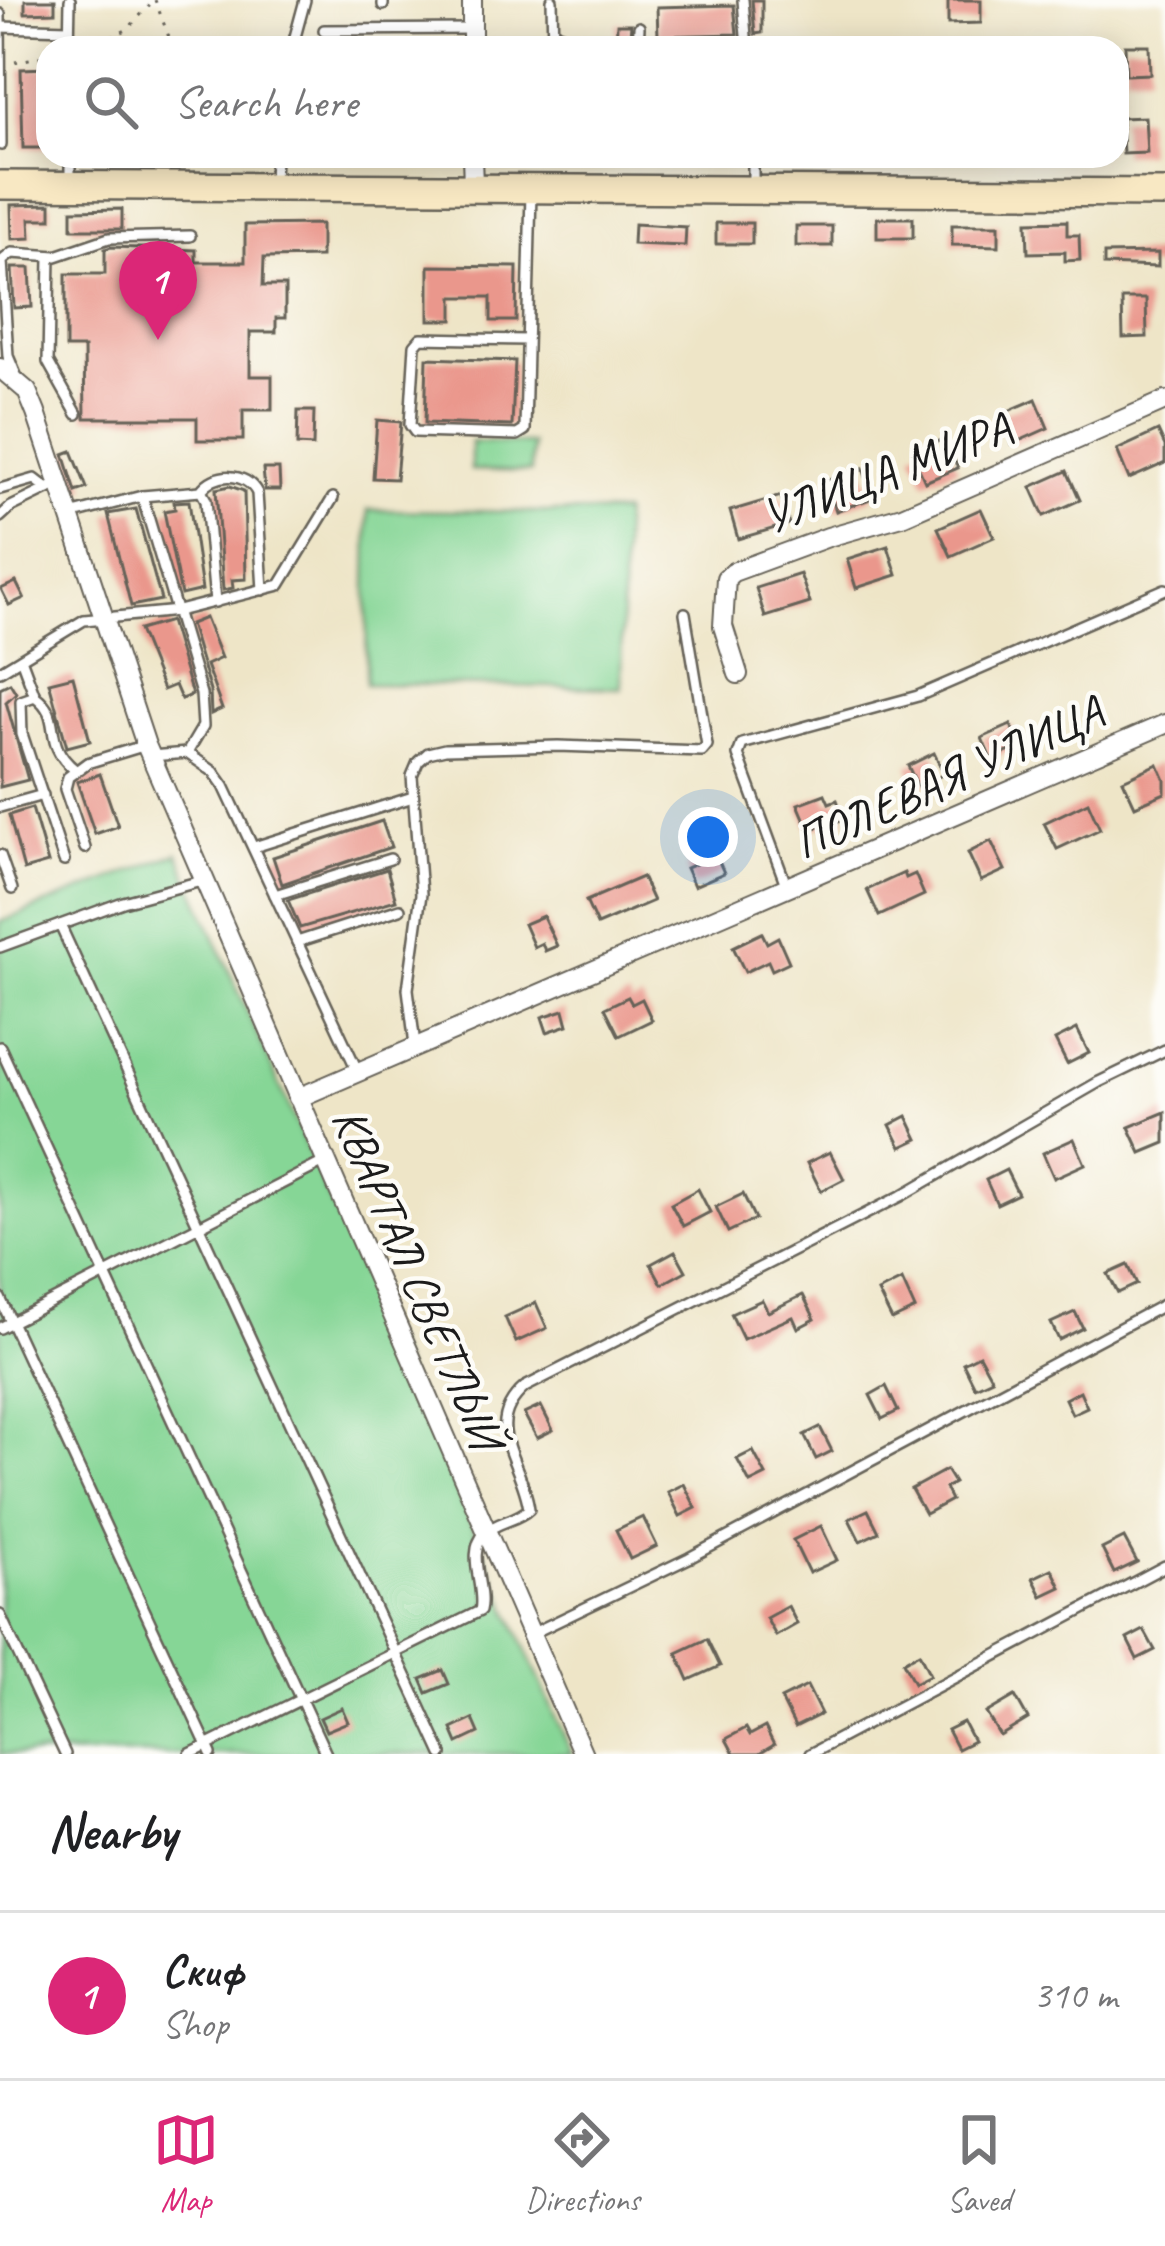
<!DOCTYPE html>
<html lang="en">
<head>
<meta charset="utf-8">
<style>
	:root { --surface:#fff; --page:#f6f6f6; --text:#202124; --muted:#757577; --line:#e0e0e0; --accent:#db2777 }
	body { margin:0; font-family:Caveat,sans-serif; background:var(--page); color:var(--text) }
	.you { position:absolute; left:708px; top:837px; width:42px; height:42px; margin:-30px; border:9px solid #fff; border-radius:50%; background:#1a73e8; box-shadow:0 0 0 18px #1a73e833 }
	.badge { display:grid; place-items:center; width:78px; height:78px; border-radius:50%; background:var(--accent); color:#fff; font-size:39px; font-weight:700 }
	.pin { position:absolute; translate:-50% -99px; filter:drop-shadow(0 3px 6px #0008) }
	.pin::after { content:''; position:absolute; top:63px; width:42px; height:36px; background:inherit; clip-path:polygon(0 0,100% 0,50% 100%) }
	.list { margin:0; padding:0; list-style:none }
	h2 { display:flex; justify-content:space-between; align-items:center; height:156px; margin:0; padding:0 48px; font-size:51px }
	h2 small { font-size:39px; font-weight:400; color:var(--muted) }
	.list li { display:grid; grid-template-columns:78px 1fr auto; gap:36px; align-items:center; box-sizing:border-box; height:168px; padding:0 48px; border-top:3px solid var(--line) }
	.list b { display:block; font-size:45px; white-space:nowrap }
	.list p { margin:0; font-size:39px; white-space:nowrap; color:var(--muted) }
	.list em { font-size:39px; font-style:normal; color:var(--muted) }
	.icon { flex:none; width:66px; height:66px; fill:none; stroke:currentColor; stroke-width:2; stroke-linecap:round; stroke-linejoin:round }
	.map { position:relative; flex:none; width:1165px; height:1754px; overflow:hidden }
	.search { position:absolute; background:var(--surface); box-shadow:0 6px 30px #0003; left:36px; right:36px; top:36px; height:132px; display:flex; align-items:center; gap:30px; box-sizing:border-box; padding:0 42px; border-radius:36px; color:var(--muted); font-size:45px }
	.sheet { height:324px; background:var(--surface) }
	nav { display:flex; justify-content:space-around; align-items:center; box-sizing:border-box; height:168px; border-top:3px solid var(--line); background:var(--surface); font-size:33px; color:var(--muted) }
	nav a { display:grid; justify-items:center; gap:6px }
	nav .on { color:var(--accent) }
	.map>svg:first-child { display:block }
</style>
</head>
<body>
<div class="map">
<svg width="1165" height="1754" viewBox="0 0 1165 1754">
	<rect width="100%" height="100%" fill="#fdfcf7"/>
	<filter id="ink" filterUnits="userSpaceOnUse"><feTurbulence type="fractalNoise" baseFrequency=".00833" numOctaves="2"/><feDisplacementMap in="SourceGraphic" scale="24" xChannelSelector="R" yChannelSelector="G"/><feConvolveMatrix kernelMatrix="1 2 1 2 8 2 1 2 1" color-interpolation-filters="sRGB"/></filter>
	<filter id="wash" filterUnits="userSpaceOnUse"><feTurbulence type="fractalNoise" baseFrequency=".004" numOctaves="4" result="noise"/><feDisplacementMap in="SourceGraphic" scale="48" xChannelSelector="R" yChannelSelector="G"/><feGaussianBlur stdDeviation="2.7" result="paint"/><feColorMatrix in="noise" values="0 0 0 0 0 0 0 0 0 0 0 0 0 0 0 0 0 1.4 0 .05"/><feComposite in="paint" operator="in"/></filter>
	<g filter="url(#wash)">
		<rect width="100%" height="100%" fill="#eee5c7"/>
		<g fill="#86d696" stroke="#517959" stroke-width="3">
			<polygon points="471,442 532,444 531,472 471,470"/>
			<polygon points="368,510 623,513 621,688 366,684"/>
			<polygon points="178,853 572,1754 0,1754 0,922"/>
		</g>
		<g id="blocks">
			<g fill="#ea978c">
				<polygon points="25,0 55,0 55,12 25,13"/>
				<polygon points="752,0 762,0 762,33 755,34"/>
				<polygon points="948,0 981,0 981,23 948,24"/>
				<polygon points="734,5 737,34 658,36 657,7"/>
				<polygon points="617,24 631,24 629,47 616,47"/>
				<polygon points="1125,45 1149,45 1150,74 1126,75"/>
				<polygon points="48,68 48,148 23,148 21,69"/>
				<polygon points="1145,117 1147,153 1123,154 1121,118"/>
				<polygon points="51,204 51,219 30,219 31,238 12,239 11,205"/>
				<polygon points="122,209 122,229 72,229 72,210"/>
				<rect x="877" y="218" width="36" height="20"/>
				<polygon points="1067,221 1067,235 1079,235 1080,260 1065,261 1065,252 1028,253 1027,222"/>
				<rect x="716" y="223" width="36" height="21"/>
				<polygon points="321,224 321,257 264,258 263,286 285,286 285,318 276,318 276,332 250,332 250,376 272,376 272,410 243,410 243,440 197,440 197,418 85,418 84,348 66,348 66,274 105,274 105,249 111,247 196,250 196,262 245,262 245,225"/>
				<polygon points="634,224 686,227 685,246 633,244"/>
				<polygon points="952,225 999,225 999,246 952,245"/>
				<rect x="796" y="226" width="36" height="20"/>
				<polygon points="1158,253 1158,267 1104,265 1104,254"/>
				<polygon points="429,266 517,267 516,321 491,321 491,297 453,297 453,320 429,320"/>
				<polygon points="12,268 30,268 32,307 14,308"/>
				<polygon points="1122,299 1146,299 1147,337 1123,338"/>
				<polygon points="427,358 515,361 512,426 425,423"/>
				<polygon points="1036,399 1048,428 1012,444 999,415"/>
				<polygon points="298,411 314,411 313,446 297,445"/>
				<polygon points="377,420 401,422 396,479 373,478"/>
				<polygon points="1158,431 1165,446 1165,463 1129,479 1117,450"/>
				<polygon points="944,439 958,468 925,482 912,453"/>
				<polygon points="72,451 87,488 76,492 64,454"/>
				<polygon points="863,468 873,498 836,511 826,481"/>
				<polygon points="263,469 279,469 280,490 265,490"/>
				<polygon points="1067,471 1080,500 1044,516 1031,487"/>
				<polygon points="230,486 244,491 246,579 232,580 233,588 223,590 216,489"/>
				<polygon points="781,496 789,524 738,539 730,511"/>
				<polygon points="189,501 202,590 181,595 164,511 175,509 174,502"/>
				<polygon points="136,509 161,600 131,606 108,514"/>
				<polygon points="981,509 994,537 951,556 938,528"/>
				<polygon points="888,546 897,575 856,588 847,559"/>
				<polygon points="800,574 810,603 765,617 756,588"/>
				<polygon points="16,582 24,598 9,605 1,589"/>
				<polygon points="205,618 221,658 206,665 222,709 211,714 210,691 190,624"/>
				<polygon points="170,621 192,695 181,699 175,685 163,690 139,630"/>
				<polygon points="73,676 90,741 67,747 49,682"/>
				<polygon points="10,683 16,693 6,702 28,780 0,787 0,688"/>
				<polygon points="1011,725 1020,747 991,759 982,738"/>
				<polygon points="934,753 944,774 918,787 908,766"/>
				<polygon points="1158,764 1165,780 1165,793 1135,806 1123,780"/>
				<polygon points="100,774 118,826 95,834 77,782"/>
				<polygon points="825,794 829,803 837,800 845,820 809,830 798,804"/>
				<polygon points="1088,802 1100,829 1057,849 1044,823"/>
				<polygon points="32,808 48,863 24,870 9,815"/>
				<polygon points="382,821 391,847 282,884 273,857"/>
				<polygon points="991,841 1005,870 981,881 968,853"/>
				<polygon points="716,855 724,873 694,886 686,868"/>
				<polygon points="387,869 396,900 300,928 288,900"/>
				<polygon points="904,873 906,878 915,874 924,895 879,916 867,890"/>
				<polygon points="642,877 653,901 597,925 586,901"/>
				<polygon points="543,916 557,946 545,951 542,943 534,947 524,924"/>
				<polygon points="762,933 767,943 778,937 789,962 772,970 768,961 745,972 733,947"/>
				<polygon points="628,997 632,1004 642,999 652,1020 619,1036 605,1008"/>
				<polygon points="564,1010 568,1025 547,1032 542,1017"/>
				<polygon points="1077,1029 1089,1053 1067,1064 1055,1040"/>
				<polygon points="1165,1112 1165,1143 1141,1153 1129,1127"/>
				<polygon points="907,1116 918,1139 901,1147 890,1125"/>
				<polygon points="1074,1139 1085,1164 1054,1178 1043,1153"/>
				<polygon points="830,1152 844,1179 821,1191 807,1163"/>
				<polygon points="1006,1170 1018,1194 997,1204 986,1180"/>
				<polygon points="698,1189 710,1212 683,1226 671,1204"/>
				<polygon points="743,1194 755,1219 728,1232 716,1207"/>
				<polygon points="675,1251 686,1271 662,1284 651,1264"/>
				<polygon points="1128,1265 1137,1284 1118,1293 1108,1274"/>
				<polygon points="902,1280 915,1309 892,1320 878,1292"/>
				<polygon points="803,1295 815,1319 798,1328 793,1317 743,1339 731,1314 762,1300 768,1312"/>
				<polygon points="536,1303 547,1328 516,1342 505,1317"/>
				<polygon points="1075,1312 1083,1328 1059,1340 1051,1323"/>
				<polygon points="979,1355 992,1379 975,1387 963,1363"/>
				<polygon points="886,1386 898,1411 882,1419 870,1395"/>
				<polygon points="1080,1391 1087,1407 1072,1414 1065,1399"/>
				<polygon points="541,1406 553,1430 537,1438 524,1414"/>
				<polygon points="820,1427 832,1451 816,1459 804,1435"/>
				<polygon points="753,1451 766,1475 750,1483 737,1459"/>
				<polygon points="946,1470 954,1483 945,1488 951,1500 925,1514 911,1489"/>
				<polygon points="684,1484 696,1508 680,1516 668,1492"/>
				<polygon points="868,1510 879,1532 860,1541 849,1519"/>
				<polygon points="643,1517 657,1546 630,1559 616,1530"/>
				<polygon points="821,1526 837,1560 809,1573 793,1540"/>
				<polygon points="1124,1538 1137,1562 1114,1573 1102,1549"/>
				<polygon points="1052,1569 1061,1587 1042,1596 1033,1578"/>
				<polygon points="788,1606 797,1624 776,1636 766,1618"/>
				<polygon points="1144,1630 1155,1650 1137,1659 1127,1639"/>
				<polygon points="707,1639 720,1666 689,1680 677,1653"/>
				<polygon points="919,1653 930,1675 914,1683 903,1662"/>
				<polygon points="443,1670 449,1684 427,1693 421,1679"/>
				<polygon points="807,1686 821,1714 795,1727 781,1699"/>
				<polygon points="1015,1696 1028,1719 1000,1736 986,1713"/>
				<polygon points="342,1708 348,1722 326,1731 320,1718"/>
				<polygon points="473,1719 479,1733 458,1743 452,1729"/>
				<polygon points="963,1722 973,1741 957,1749 947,1730"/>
				<polygon points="765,1727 774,1745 759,1754 734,1754 726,1739 746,1728 750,1735"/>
			</g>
		</g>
	</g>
	<g filter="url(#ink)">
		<use href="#blocks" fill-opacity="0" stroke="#666258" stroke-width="3"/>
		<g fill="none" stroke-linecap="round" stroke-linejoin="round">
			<g stroke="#666258" stroke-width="14">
				<g id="lane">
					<polyline points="552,0 553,48"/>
					<polyline points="743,0 747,48"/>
					<polyline points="383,5 383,0"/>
					<polyline points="0,14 1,145"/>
					<polyline points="0,27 69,29"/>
					<polyline points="324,30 472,29"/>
					<polyline points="553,32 596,48"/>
					<polyline points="69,48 70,0"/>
					<polyline points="292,48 305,0"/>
					<polyline points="638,48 639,27"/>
					<polyline points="70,156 70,180"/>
					<polyline points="753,156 753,185"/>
					<polyline points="274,181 275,156"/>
					<polyline points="50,256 48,362 77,414"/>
					<polyline points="527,340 421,338 415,345 410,425 415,432 517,435 525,430 531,192"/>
					<polyline points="16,375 8,356 2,261 12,253 56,256 109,238 190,236"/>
					<polyline points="0,489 35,479 48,489 59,483"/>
					<path d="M201,491C214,471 247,472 257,493L263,590"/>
					<polyline points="142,496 201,694 203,726 187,753"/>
					<polyline points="70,515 142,496 201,491 206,500 215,602"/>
					<polyline points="0,517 11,507 48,489"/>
					<polyline points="22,661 35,696"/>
					<polyline points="0,671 84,620 178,611 280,585 333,498"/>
					<polyline points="151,756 187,753 214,772 224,786 358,1072"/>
					<polyline points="0,807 43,795"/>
					<polyline points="254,847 413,797"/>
					<polyline points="85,848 65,789 68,777 87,763 146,745"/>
					<polyline points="0,855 12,889"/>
					<path d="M64,861L22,734L21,701L35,696C65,718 40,741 74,769"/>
					<polyline points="788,890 738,755 742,744 918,696 1165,589"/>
					<polyline points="275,895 390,859"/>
					<polyline points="60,925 442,1754"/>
					<polyline points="297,942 400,909"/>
					<polyline points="0,947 123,902 205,880"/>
					<polyline points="415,1045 408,989 421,894 412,776 418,762 428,753 445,749 558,746 702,751 707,745 685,613"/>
					<polyline points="0,1047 326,1754"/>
					<polyline points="0,1298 211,1754"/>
					<polyline points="0,1328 324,1162"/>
					<polyline points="0,1615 65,1754"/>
					<polyline points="531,1634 689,1558 1165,1304"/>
					<path d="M190,1754L480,1611C486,1588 465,1553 485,1533C497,1521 517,1521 529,1509C523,1462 480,1426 525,1387L901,1196L1099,1082L1165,1050"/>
					<polyline points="810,1754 1165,1566"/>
				</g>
			</g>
			<g stroke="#666258" stroke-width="22">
				<g id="street">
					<polyline points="472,48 472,0"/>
					<polyline points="472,156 473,185"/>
					<polyline points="0,368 27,391 36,413 146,745 583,1754"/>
					<polyline points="738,674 723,626 726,578 733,572 828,537 902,516 1165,401"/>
					<polyline points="298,1098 1165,724"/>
				</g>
			</g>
			<g stroke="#666258" stroke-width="32">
				<polyline id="secondary" points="0,185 1165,193"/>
			</g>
			<g stroke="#666258" stroke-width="3" stroke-dasharray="3 9" stroke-linecap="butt">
				<polyline points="155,0 173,48"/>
				<polyline points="90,48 128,29 154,0"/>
				<polyline points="15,62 48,55"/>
				<polyline points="80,162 216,156"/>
			</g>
			<use href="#lane" stroke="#fff" stroke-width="9"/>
			<use href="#street" stroke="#fff" stroke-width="18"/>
			<use href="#secondary" stroke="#f8e8c3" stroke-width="27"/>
		</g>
	</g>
	<g text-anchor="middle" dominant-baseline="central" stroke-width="9" stroke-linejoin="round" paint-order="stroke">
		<g font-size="48" fill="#1c1c1c" stroke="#fdfcf7">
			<text transform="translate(886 472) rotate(-21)">УЛИЦА МИРА</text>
			<text transform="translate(948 777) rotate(-24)">ПОЛЕВАЯ УЛИЦА</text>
			<text transform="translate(418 1278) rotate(67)">КВАРТАЛ СВЕТЛЫЙ</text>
		</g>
	</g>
</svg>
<div class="you"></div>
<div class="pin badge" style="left:158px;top:340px">1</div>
<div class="search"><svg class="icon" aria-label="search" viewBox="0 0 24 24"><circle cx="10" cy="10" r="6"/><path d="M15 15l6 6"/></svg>Search here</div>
</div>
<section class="sheet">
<h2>Nearby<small></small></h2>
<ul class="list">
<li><span class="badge">1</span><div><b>Скиф</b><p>Shop</p></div><em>310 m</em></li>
</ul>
</section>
<nav>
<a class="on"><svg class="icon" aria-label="map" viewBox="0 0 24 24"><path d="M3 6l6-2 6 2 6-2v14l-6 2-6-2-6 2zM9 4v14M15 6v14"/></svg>Map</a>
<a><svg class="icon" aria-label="directions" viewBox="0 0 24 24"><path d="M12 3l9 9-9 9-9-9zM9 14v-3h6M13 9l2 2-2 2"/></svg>Directions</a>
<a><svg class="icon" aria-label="saved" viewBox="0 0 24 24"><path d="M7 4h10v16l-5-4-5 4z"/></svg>Saved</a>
</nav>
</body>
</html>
